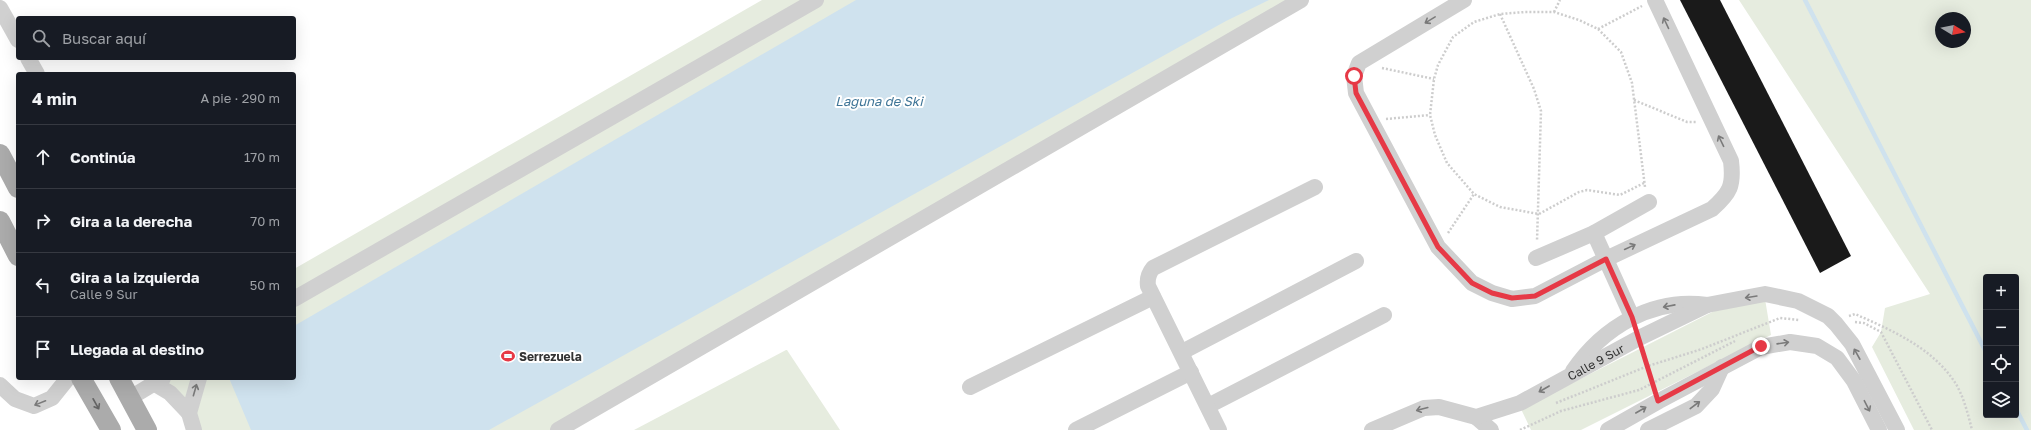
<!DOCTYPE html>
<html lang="es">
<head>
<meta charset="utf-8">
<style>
	:root { --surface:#171b24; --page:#242831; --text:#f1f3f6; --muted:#9ea1a6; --line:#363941 }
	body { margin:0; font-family:"Golos Text",sans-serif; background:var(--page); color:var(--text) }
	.controls { position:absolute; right:12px; bottom:12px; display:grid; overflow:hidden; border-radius:4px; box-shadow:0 4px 16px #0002 }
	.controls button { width:36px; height:36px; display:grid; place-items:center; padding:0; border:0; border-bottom:1px solid var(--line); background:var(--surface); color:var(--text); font:20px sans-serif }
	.compass { position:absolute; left:1935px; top:12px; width:36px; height:36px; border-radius:50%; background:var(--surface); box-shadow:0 4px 16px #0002; rotate:100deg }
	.stop { position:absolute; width:12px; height:12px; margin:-9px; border:3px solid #e63946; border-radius:50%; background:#fff }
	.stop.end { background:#e63946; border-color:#fff; box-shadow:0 1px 4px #0008 }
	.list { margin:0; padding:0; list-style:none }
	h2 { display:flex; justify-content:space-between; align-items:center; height:52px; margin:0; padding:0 16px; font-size:17px }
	h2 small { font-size:13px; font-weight:400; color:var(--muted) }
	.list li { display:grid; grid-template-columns:26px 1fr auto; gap:12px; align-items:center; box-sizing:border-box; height:64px; padding:0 16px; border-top:1px solid var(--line) }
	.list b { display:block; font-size:15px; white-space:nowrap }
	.list p { margin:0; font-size:13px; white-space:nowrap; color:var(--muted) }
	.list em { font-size:13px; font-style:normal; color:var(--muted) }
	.icon { flex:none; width:22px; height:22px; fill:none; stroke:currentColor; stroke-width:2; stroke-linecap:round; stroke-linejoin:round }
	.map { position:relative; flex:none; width:2031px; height:430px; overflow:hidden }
	.search { position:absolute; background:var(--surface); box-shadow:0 4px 16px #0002; left:16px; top:16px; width:280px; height:44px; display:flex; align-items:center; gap:10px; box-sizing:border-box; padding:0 14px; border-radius:4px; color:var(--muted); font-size:15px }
	.panel { position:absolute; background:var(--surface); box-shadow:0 4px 16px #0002; left:16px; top:72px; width:280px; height:308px; border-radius:4px }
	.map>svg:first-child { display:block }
</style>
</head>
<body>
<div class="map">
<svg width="2031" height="430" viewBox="0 0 2031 430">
	<rect width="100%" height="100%" fill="#fff"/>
	<g fill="#e6ecdf" fill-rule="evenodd">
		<polygon points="762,0 1288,0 557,430 190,430 162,378 294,378 294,269"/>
		<path d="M1739,0H2031V430H1914L1872,347L1881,332L1885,308L1930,294ZM1941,18H1965V42H1941ZM1986,277H2016V415H1986Z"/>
		<polygon points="1765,299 1771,335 1581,430 1531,430 1521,409 1730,303"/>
		<polygon points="787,350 840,430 634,430 786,350"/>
	</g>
	<polygon fill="#cfe2ee" points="856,0 1269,0 1226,21 489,430 251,430 229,378 294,378 294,326"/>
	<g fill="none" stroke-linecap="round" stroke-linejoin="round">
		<g stroke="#cfe2ee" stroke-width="4.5">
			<polyline points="1805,0 1986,352"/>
			<polyline points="2016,409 2027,430"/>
		</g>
	</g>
	<polygon fill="#1a1a1a" points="1680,0 1720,0 1851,256 1820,273"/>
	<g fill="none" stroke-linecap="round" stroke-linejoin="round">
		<g stroke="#cdcdcd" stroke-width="2.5" stroke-dasharray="2 2" stroke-linecap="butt">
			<polyline points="1554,12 1560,0"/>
			<polyline points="1500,14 1534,89 1541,111 1537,241"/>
			<polyline points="1598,29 1642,6"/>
			<polyline points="1382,68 1434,79"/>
			<polyline points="1634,100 1687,122 1696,122"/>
			<polyline points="1386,119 1430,115"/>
			<polyline points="1644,183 1620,195 1587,190 1579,192 1539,214 1500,207 1474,194 1447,163 1435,135 1430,115 1434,79 1438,65 1453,37 1474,22 1500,14 1525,12 1554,12 1579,20 1598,29 1621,52 1632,83 1645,187"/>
			<polyline points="1448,233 1474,194"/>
			<path d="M1849,316L1855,314C1891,330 1931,347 1954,381C1963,394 1968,414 1972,430"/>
			<polyline points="1855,322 1864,323 1881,332 1932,430"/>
			<polyline points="1643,352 1652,384"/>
			<polyline points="1556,403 1648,366 1702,349 1780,318 1799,320"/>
			<polyline points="1520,430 1561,411 1639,390 1735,341"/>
		</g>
		<g stroke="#d0d0d0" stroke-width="16">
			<path d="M1464,0L1359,63L1354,76L1356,93L1438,247L1472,283L1492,293L1512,299L1535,296L1606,259L1712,209C1730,193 1734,186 1731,161L1655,0"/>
			<polyline points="0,8 18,40"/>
			<polyline points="28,58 37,74"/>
			<polyline points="1594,233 1632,317"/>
			<polyline points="1536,258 1594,233 1649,202"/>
			<polyline points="294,299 816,0"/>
			<polyline points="1182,352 1356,261"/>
			<path d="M1573,371C1603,327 1653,297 1707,305"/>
			<polyline points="155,384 170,393 189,413"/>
			<polyline points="0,385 15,399 34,406 52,398 68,378"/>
			<polyline points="970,387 1153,297"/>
			<polyline points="130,398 163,378"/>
			<polyline points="1208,406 1384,315"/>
			<polyline points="1476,417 1491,430"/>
			<polyline points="194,430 189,413 199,378"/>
			<polyline points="558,430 1301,0"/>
			<polyline points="1076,430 1191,372"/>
			<path d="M1219,430L1148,286C1147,279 1148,274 1153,268L1315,187"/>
			<path id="s1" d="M1372,430L1424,408L1439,407L1476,417L1520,403L1639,338L1707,305L1765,294L1798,301L1828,316L1836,324L1852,344L1897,430"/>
			<polyline points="1608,430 1659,401 1761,347 1790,342 1817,346 1837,358 1854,381 1879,430"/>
			<polyline points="1648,430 1696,406 1712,389 1722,367"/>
		</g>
		<g stroke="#ababab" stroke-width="20">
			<polyline points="0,154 18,188"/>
			<polyline points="0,221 18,256"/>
			<polyline points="81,378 111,430"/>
			<polyline points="119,378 147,430"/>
		</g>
	</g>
	<defs><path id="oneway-shaft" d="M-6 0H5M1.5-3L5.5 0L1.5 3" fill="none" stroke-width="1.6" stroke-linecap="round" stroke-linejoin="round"/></defs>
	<g stroke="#7a7a7a">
		<use href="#oneway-shaft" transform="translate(1430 20) rotate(149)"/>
		<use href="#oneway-shaft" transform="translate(1666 23) rotate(-115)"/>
		<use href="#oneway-shaft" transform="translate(1721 141) rotate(-116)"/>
		<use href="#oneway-shaft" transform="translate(1630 247) rotate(-25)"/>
		<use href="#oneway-shaft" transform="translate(1751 297) rotate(171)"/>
		<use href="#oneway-shaft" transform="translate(1669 306) rotate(169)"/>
		<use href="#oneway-shaft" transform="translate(1783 343) rotate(-8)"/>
		<use href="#oneway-shaft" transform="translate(1857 354) rotate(-119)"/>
		<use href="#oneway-shaft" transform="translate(1544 389) rotate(150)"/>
		<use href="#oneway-shaft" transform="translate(195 390) rotate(-74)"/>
		<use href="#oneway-shaft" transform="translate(40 403) rotate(158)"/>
		<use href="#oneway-shaft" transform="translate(1695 405) rotate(-37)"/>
		<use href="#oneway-shaft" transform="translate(1867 406) rotate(63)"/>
		<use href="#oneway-shaft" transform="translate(1422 409) rotate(165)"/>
		<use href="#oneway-shaft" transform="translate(1641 410) rotate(-30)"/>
	</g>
	<use stroke="#636363" href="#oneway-shaft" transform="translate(96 404) rotate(61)"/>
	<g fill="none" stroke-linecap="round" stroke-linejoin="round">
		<polyline stroke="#e63946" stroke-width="5" points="1354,76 1356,93 1438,247 1472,283 1492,293 1512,298 1535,296 1606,259 1632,317 1658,401 1761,346"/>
	</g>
	<defs>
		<g id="stadium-bare" transform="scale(1.08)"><path d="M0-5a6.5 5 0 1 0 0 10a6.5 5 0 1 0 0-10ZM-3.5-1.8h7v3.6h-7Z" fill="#e63946" stroke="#fff" stroke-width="2.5" paint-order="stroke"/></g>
	</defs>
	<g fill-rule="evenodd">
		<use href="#stadium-bare" x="508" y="356"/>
	</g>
	<g text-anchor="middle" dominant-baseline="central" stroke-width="4" stroke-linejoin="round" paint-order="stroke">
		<g font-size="12" font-weight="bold" fill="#333" stroke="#fff" text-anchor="start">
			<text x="519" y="356">Serrezuela</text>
		</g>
		<g font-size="12" fill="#333" stroke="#fff">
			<text stroke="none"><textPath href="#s1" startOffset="242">Calle 9 Sur</textPath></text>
		</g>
		<g font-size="13" font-style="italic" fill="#3f7597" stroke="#fff">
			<text x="879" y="101">Laguna de Ski</text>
		</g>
	</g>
</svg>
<div class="controls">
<button>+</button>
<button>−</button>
<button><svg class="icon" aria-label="locate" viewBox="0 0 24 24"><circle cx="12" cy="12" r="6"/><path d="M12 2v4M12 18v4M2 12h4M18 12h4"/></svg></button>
<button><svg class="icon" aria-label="layers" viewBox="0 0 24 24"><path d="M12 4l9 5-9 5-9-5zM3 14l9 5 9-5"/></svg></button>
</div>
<svg class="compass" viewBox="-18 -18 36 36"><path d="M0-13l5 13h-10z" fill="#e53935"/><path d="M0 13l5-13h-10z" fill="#9ea1a6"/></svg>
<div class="stop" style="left:1354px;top:76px"></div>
<div class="stop end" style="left:1761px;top:346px"></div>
<div class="search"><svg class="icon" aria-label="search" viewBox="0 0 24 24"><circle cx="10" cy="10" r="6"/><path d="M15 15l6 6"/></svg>Buscar aquí</div>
<section class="panel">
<h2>4 min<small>A pie · 290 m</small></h2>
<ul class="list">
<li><svg class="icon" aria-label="ahead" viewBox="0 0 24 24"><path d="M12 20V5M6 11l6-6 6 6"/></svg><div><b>Continúa</b></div><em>170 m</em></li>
<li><svg class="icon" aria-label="right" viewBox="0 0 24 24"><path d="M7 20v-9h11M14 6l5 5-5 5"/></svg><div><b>Gira a la derecha</b></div><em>70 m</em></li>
<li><svg class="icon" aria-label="left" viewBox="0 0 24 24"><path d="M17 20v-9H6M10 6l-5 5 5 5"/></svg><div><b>Gira a la izquierda</b><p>Calle 9 Sur</p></div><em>50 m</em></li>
<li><svg class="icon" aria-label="arrive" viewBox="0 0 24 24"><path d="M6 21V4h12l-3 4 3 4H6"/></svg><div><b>Llegada al destino</b></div></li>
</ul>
</section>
</div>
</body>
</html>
